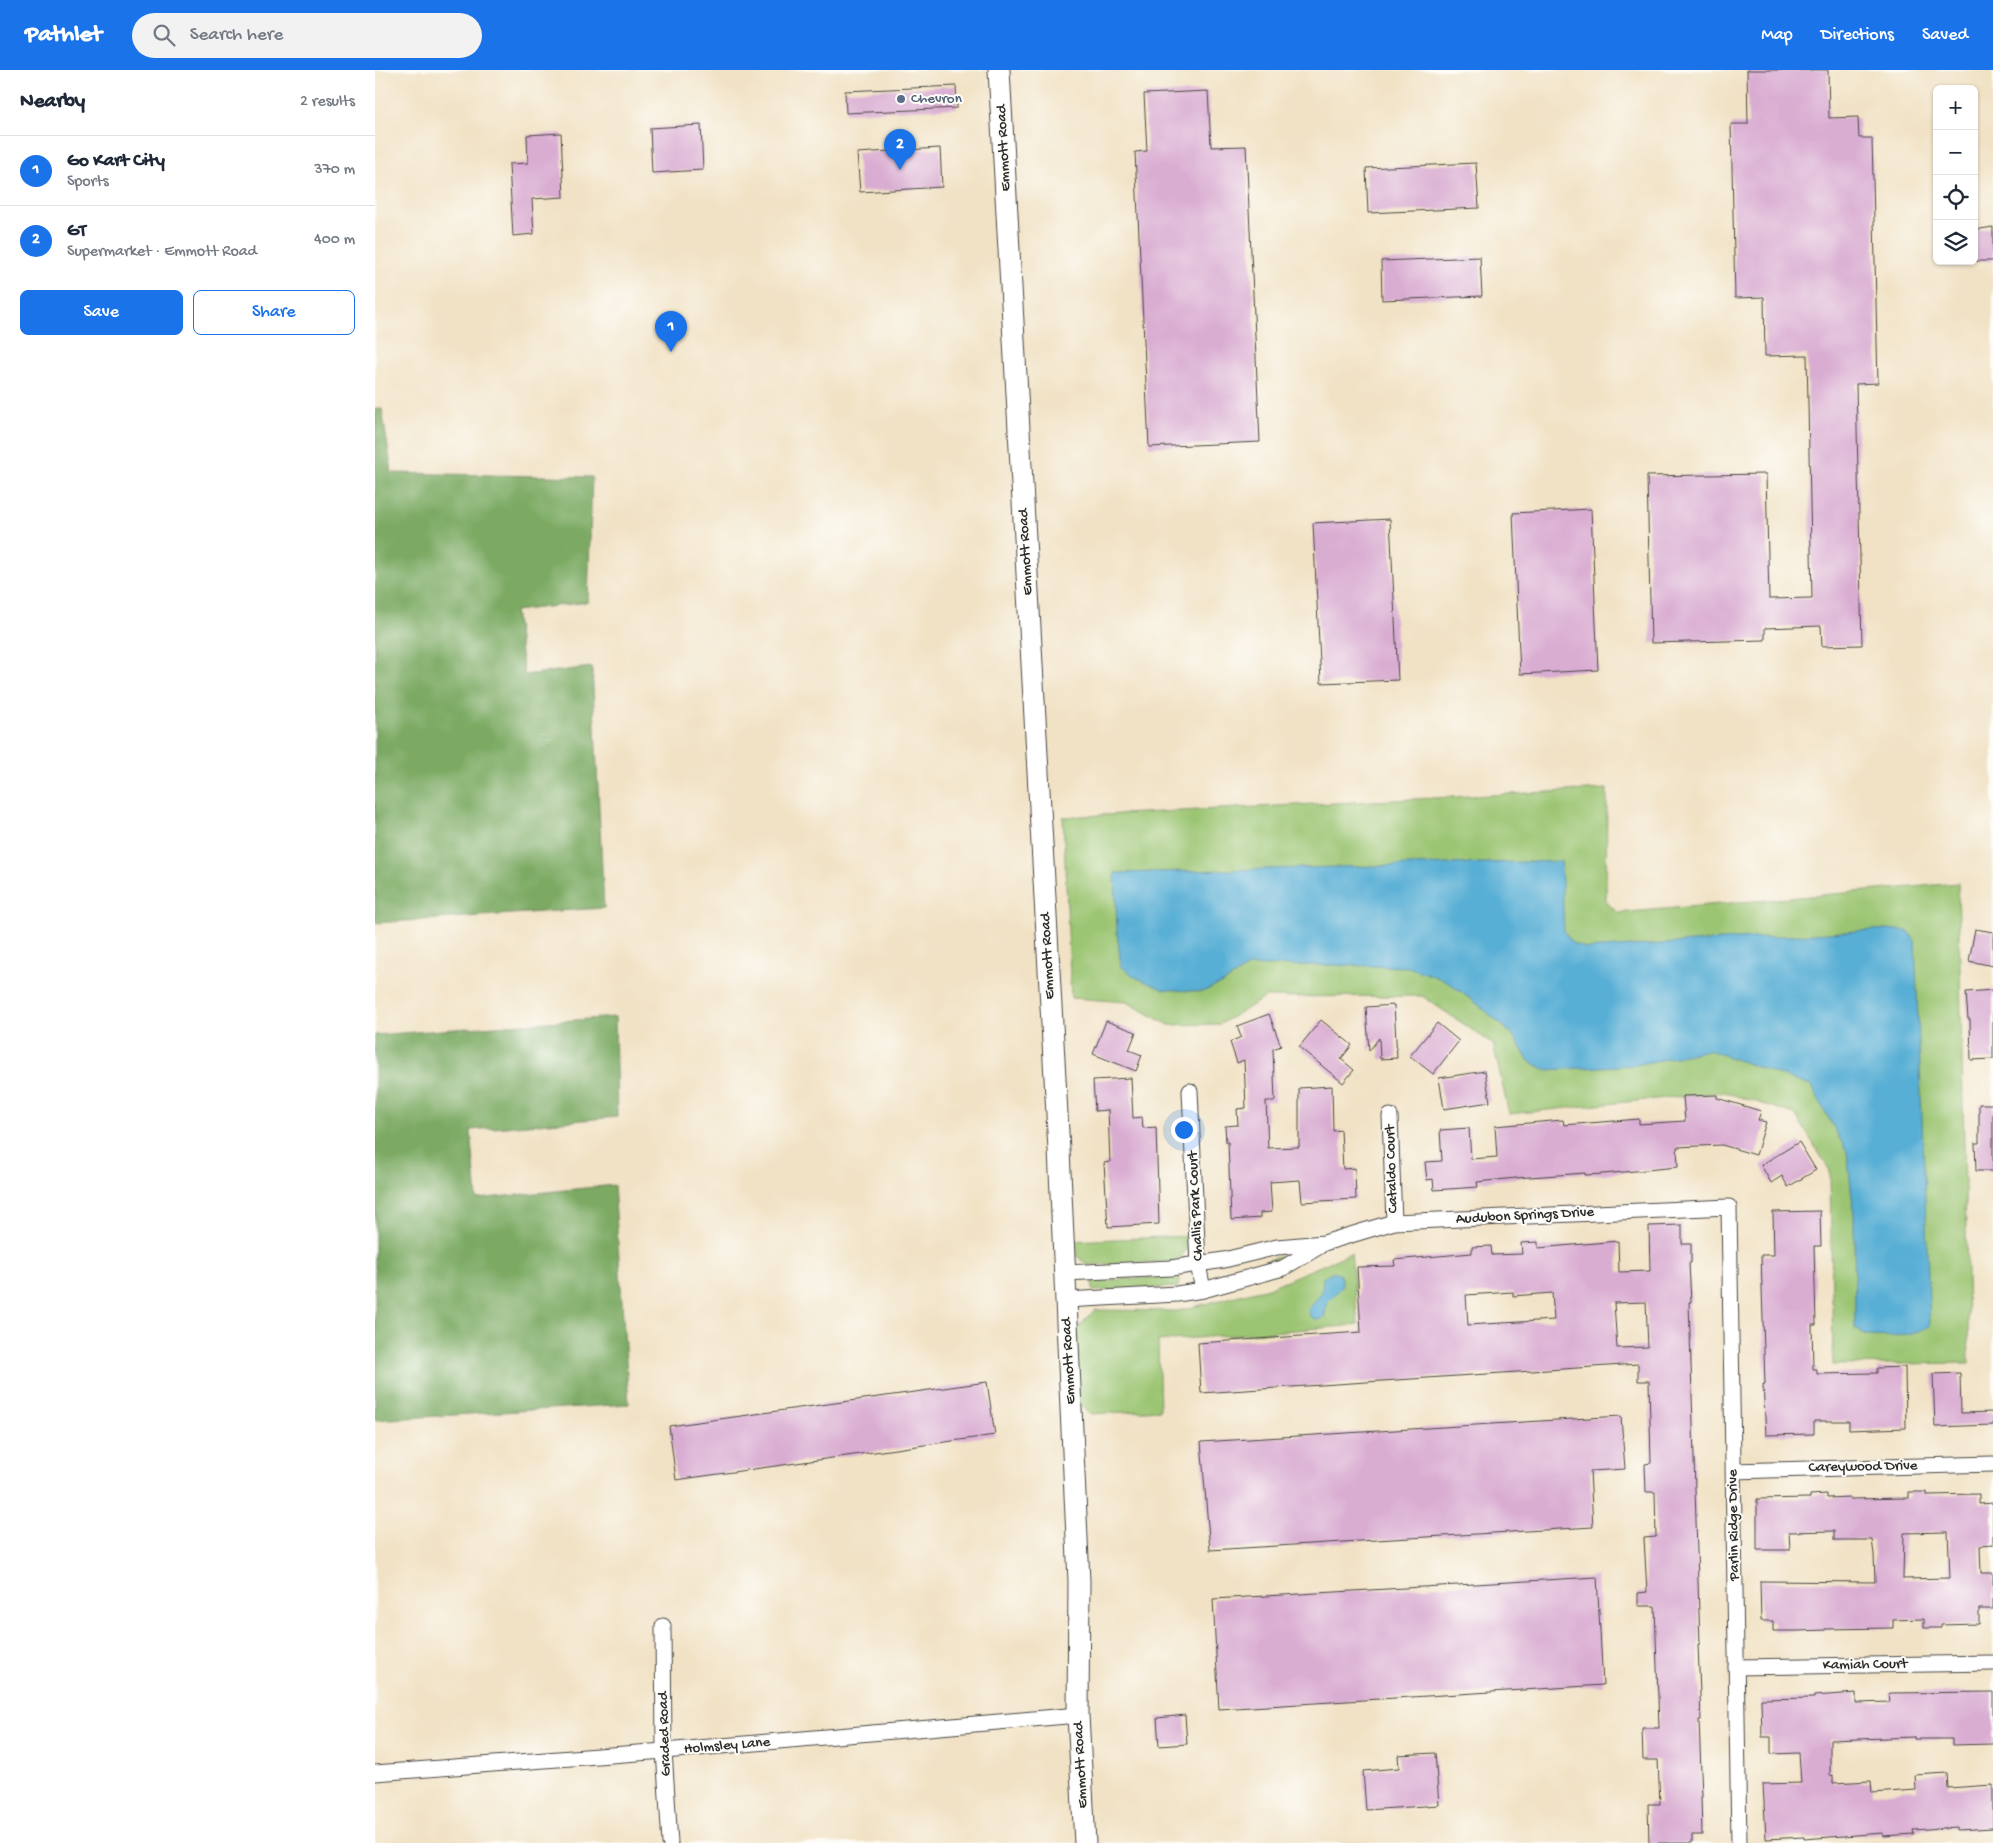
<!DOCTYPE html>
<html lang="en">
<head>
<meta charset="utf-8">
<style>
	:root { --surface:#fff; --page:#f2f2f3; --text:#1f2937; --muted:#747a83; --line:#e0e1e3; --accent:#1a73e8 }
	body { margin:0; font-family:"Gochi Hand",sans-serif; background:var(--page); color:var(--text) }
	.controls { position:absolute; right:15px; top:15px; display:grid; overflow:hidden; border-radius:8px; box-shadow:0 1px 4px #0004 }
	.controls button { width:45px; height:45px; display:grid; place-items:center; padding:0; border:0; border-bottom:1px solid var(--line); background:var(--surface); color:var(--text); font:25px sans-serif }
	.you { position:absolute; left:808px; top:1059px; width:18px; height:18px; margin:-12px; border:4px solid #fff; border-radius:50%; background:#1a73e8; box-shadow:0 0 0 8px #1a73e833 }
	.badge { display:grid; place-items:center; width:32px; height:32px; border-radius:50%; background:var(--accent); color:#fff; font-size:16px; font-weight:700 }
	.pin { position:absolute; translate:-50% -41px; filter:drop-shadow(0 1px 2px #0008) }
	.pin::after { content:''; position:absolute; top:26px; width:18px; height:15px; background:inherit; clip-path:polygon(0 0,100% 0,50% 100%) }
	.list { margin:0; padding:0; list-style:none }
	h2 { display:flex; justify-content:space-between; align-items:center; height:65px; margin:0; padding:0 20px; font-size:21px }
	h2 small { font-size:16px; font-weight:400; color:var(--muted) }
	.list li { display:grid; grid-template-columns:32px 1fr auto; gap:15px; align-items:center; box-sizing:border-box; height:70px; padding:0 20px; border-top:1px solid var(--line) }
	.list b { display:block; font-size:19px; white-space:nowrap }
	.list p { margin:0; font-size:16px; white-space:nowrap; color:var(--muted) }
	.list em { font-size:16px; font-style:normal; color:var(--muted) }
	.actions { display:flex; gap:10px; padding:15px 20px }
	.actions a { flex:1; padding:11px 0; border:1px solid var(--accent); border-radius:8px; text-align:center; font-size:18px; color:var(--accent) }
	.actions .main { background:var(--accent); color:#fff }
	.icon { flex:none; width:28px; height:28px; fill:none; stroke:currentColor; stroke-width:2; stroke-linecap:round; stroke-linejoin:round }
	.map { position:relative; flex:none; width:1618px; height:1773px; overflow:hidden }
	header { display:flex; align-items:center; gap:30px; box-sizing:border-box; height:70px; padding:0 25px; background:var(--accent); color:#fff }
	header strong { font-size:24px }
	nav { display:flex; gap:28px; margin-inline-start:auto; font-size:18px }
	.search { width:350px; height:45px; background:var(--page); display:flex; align-items:center; gap:12px; box-sizing:border-box; padding:0 18px; border-radius:28px; color:var(--muted); font-size:19px }
	main { display:flex }
	aside { flex:1; background:var(--surface) }
	.map>svg:first-child { display:block }
</style>
</head>
<body>
<header>
<strong>Pathlet</strong>
<div class="search"><svg class="icon" aria-label="search" viewBox="0 0 24 24"><circle cx="10" cy="10" r="6"/><path d="M15 15l6 6"/></svg>Search here</div>
<nav><a>Map</a><a>Directions</a><a>Saved</a></nav>
</header>
<main>
<aside>
<h2>Nearby<small>2 results</small></h2>
<ul class="list">
<li><span class="badge">1</span><div><b>Go Kart City</b><p>Sports</p></div><em>370 m</em></li>
<li><span class="badge">2</span><div><b>GT</b><p>Supermarket · Emmott Road</p></div><em>400 m</em></li>
</ul>
<div class="actions"><a class="main">Save</a><a>Share</a></div>
</aside>
<div class="map">
<svg width="1618" height="1773" viewBox="0 0 1618 1773">
	<rect width="100%" height="100%" fill="#fdfcf7"/>
	<filter id="ink" filterUnits="userSpaceOnUse"><feTurbulence type="fractalNoise" baseFrequency=".02" numOctaves="2"/><feDisplacementMap in="SourceGraphic" scale="10" xChannelSelector="R" yChannelSelector="G"/><feConvolveMatrix kernelMatrix="1 2 1 2 8 2 1 2 1" color-interpolation-filters="sRGB"/></filter>
	<filter id="wash" filterUnits="userSpaceOnUse"><feTurbulence type="fractalNoise" baseFrequency=".0096" numOctaves="4" result="noise"/><feDisplacementMap in="SourceGraphic" scale="20" xChannelSelector="R" yChannelSelector="G"/><feGaussianBlur stdDeviation="1.12" result="paint"/><feColorMatrix in="noise" values="0 0 0 0 0 0 0 0 0 0 0 0 0 0 0 0 0 1.4 0 .05"/><feComposite in="paint" operator="in"/></filter>
	<g filter="url(#wash)">
		<rect width="100%" height="100%" fill="#f1e2c5"/>
		<g fill="#9bc572" stroke="#63784e">
			<polygon points="1232,719 1231,832 1243,843 1583,813 1594,1293 1458,1295 1455,1101 1420,1044 1349,1022 1134,1044 1118,974 1047,926 891,927 845,954 794,955 752,932 696,928 688,747"/>
			<polygon points="812,1166 814,1177 802,1191 712,1195 694,1179 697,1171"/>
			<polygon points="976,1183 983,1255 783,1271 785,1340 716,1344 696,1328 700,1260 720,1240 802,1241 893,1218"/>
			<polygon points="907,1186 907,1191 856,1207 854,1202"/>
			<polygon points="805,1206 803,1217 718,1221 717,1211"/>
		</g>
		<g fill="#7caa64" stroke="#546a48">
			<polygon points="0,339 7,339 17,403 217,407 213,532 140,541 149,605 217,597 229,838 0,853"/>
			<polygon points="240,947 242,1047 96,1060 102,1129 239,1115 254,1334 0,1350 0,965"/>
		</g>
		<g fill="#59afd5" stroke="#426d80">
			<path d="M1186,791L1189,861L1197,873L1212,879L1513,859L1533,861L1540,871L1555,1256C1538,1265 1514,1268 1495,1266C1490,1265 1485,1261 1480,1259L1479,1145L1472,1082L1436,1016L1334,980L1261,995L1171,1000L1153,990L1138,965L1105,936L1070,910L1033,897L959,895L874,896L850,912L827,922L787,919L760,907L746,896L742,862L740,803Z"/>
			<polygon points="956,1202 964,1204 967,1210 967,1217 952,1232 949,1248 941,1250 935,1246 933,1240 947,1222 948,1208"/>
		</g>
		<g id="blocks">
			<g fill="#d9acd2" fill-rule="evenodd">
				<polygon points="1372,0 1453,0 1454,48 1483,47 1484,68 1497,68 1503,313 1481,314 1487,575 1447,576 1446,556 1390,558 1390,570 1276,573 1272,406 1391,404 1394,529 1437,528 1432,285 1390,286 1389,227 1360,228 1356,54 1373,54"/>
				<polygon points="581,16 582,38 471,43 470,21"/>
				<polygon points="833,21 836,77 871,76 885,372 774,377 760,82 772,81 769,24"/>
				<polygon points="326,55 328,100 277,103 275,58"/>
				<polygon points="186,63 189,127 157,129 159,164 138,166 134,94 153,93 152,65"/>
				<polygon points="565,78 567,117 485,122 482,83"/>
				<polygon points="1101,93 1104,138 993,143 991,98"/>
				<polygon points="1618,157 1618,191 1599,191 1599,160"/>
				<polygon points="1105,187 1107,226 1007,230 1006,191"/>
				<polygon points="1216,439 1223,600 1145,604 1138,443"/>
				<polygon points="1015,449 1023,610 946,613 938,453"/>
				<polygon points="1600,859 1618,862 1618,896 1594,891"/>
				<polygon points="1618,920 1618,989 1596,990 1595,949 1593,949 1591,922"/>
				<polygon points="1019,935 1022,988 1005,989 1004,968 994,981 991,937"/>
				<polygon points="894,944 906,976 898,979 900,1031 891,1031 893,1078 924,1077 924,1018 957,1016 958,1061 966,1060 968,1099 980,1098 981,1129 927,1132 925,1110 895,1112 897,1142 885,1143 885,1148 856,1150 853,1072 851,1072 850,1056 863,1055 862,1039 871,1038 869,990 862,993 855,972 866,967 862,956"/>
				<polygon points="946,950 977,975 966,989 979,1000 968,1013 924,977"/>
				<polygon points="731,951 761,962 754,980 767,985 761,1001 718,984"/>
				<polygon points="1062,953 1084,971 1058,1004 1035,986"/>
				<polygon points="1110,1001 1115,1032 1069,1039 1064,1008"/>
				<polygon points="756,1008 758,1048 767,1047 768,1058 781,1057 784,1154 733,1157 729,1093 735,1092 733,1040 720,1041 718,1010"/>
				<polygon points="1342,1025 1342,1028 1386,1041 1383,1050 1391,1052 1381,1085 1347,1075 1302,1077 1303,1097 1228,1104 1210,1105 1210,1103 1141,1108 1102,1112 1103,1117 1059,1120 1058,1109 1052,1110 1050,1092 1067,1091 1065,1060 1094,1058 1096,1089 1122,1087 1120,1056 1188,1050 1189,1055 1264,1049 1264,1054 1310,1051 1308,1026"/>
				<polygon points="1604,1034 1618,1034 1618,1101 1601,1101 1600,1073 1604,1073"/>
				<polygon points="1424,1072 1441,1100 1413,1117 1407,1106 1396,1113 1386,1095"/>
				<polygon points="1445,1141 1446,1176 1439,1176 1441,1255 1437,1255 1438,1299 1442,1299 1442,1304 1502,1303 1502,1298 1530,1297 1531,1358 1474,1360 1474,1351 1439,1351 1439,1364 1391,1365 1388,1314 1390,1314 1386,1185 1399,1185 1398,1142"/>
				<path d="M1307,1155V1174H1316V1193H1314L1316,1232H1314L1325,1574H1323L1326,1650H1324L1327,1727H1326L1327,1765H1317V1773H1274L1273,1734H1285L1283,1690H1268L1267,1658H1284L1280,1536H1263V1523L1272,1522L1269,1468L1281,1467L1280,1422H1271L1270,1394L1276,1393L1274,1311H1263V1294L826,1323L823,1273L986,1262L982,1197L1020,1196L1019,1190L1097,1183V1177L1116,1176L1117,1185L1147,1184L1146,1173L1163,1172V1178L1243,1171L1244,1202L1275,1201L1274,1156ZM1138,1222V1226L1177,1223L1179,1250L1093,1255L1091,1225ZM1271,1232L1273,1277L1242,1278L1239,1233Z"/>
				<polygon points="1585,1303 1586,1343 1618,1342 1618,1355 1560,1357 1558,1304"/>
				<polygon points="612,1312 620,1365 301,1410 294,1356"/>
				<polygon points="1246,1346 1250,1399 1215,1401 1218,1457 835,1480 826,1372"/>
				<path d="M1534,1422H1552V1425L1604,1424V1434L1618,1433V1475L1605,1476L1606,1503H1618V1539H1604V1554L1566,1555V1558H1549V1549L1518,1550V1558L1450,1559V1560L1424,1561H1398V1551H1386L1385,1511L1500,1512L1499,1484L1497,1470H1459V1461L1414,1462L1415,1480H1382V1429L1435,1428V1425L1452,1424V1428L1475,1427V1429L1534,1428ZM1573,1462L1575,1508L1528,1509L1529,1463Z"/>
				<polygon points="1222,1507 1228,1615 844,1639 838,1529"/>
				<polygon points="1618,1622 1618,1674 1577,1675 1577,1669 1539,1669 1539,1667 1455,1670 1455,1706 1458,1705 1458,1713 1496,1711 1497,1723 1541,1720 1540,1705 1572,1703 1573,1718 1618,1715 1618,1758 1582,1760 1582,1757 1538,1760 1539,1764 1508,1766 1508,1763 1429,1769 1429,1767 1391,1769 1388,1714 1426,1713 1424,1683 1396,1684 1396,1667 1387,1667 1386,1629 1439,1628 1439,1626 1481,1623 1481,1633 1515,1632 1514,1623"/>
				<polygon points="810,1645 812,1674 784,1676 782,1648"/>
				<polygon points="1060,1683 1064,1735 991,1740 988,1701 1024,1698 1023,1685"/>
			</g>
		</g>
	</g>
	<g filter="url(#ink)">
		<use href="#blocks" fill-opacity="0" stroke="#494642" stroke-width="1"/>
		<g fill="none" stroke-linecap="round" stroke-linejoin="round">
			<g stroke="#494642" stroke-width="17">
				<g id="street">
					<polyline points="815,1021 823,1194 828,1220"/>
					<polyline points="1015,1046 1019,1152"/>
					<polyline points="690,1203 796,1198 849,1190 902,1177 949,1173 1019,1152 1354,1137 1364,1773"/>
					<polyline points="691,1230 802,1224 828,1220 908,1198 945,1176"/>
					<polyline points="1359,1401 1618,1394"/>
					<polyline points="288,1556 289,1681 295,1773"/>
					<polyline points="1361,1597 1618,1593"/>
					<polyline points="0,1703 289,1681 703,1645"/>
				</g>
			</g>
			<g stroke="#494642" stroke-width="23">
				<polyline id="secondary" points="624,0 684,1080 704,1511 703,1645 710,1773"/>
			</g>
			<use href="#street" stroke="#fff" stroke-width="15"/>
			<use href="#secondary" stroke="#fff" stroke-width="21"/>
		</g>
	</g>
	<circle fill="#5c6f8a" stroke="#fdfcf7" stroke-width="2" cx="526" cy="29" r="5"/>
	<g text-anchor="middle" dominant-baseline="central" stroke-width="4" stroke-linejoin="round" paint-order="stroke">
		<g font-size="15" fill="#4e5e75" stroke="#fdfcf7" text-anchor="start">
			<text x="536" y="29">Chevron</text>
		</g>
		<g font-size="15" fill="#2b2b2b" stroke="#fdfcf7">
			<text transform="translate(629 78) rotate(-93)">Emmott Road</text>
			<text transform="translate(651 482) rotate(-93)">Emmott Road</text>
			<text transform="translate(673 886) rotate(-93)">Emmott Road</text>
			<text transform="translate(1017 1099) rotate(-92)">Cataldo Court</text>
			<text transform="translate(821 1136) rotate(-93)">Challis Park Court</text>
			<text transform="translate(1150 1146) rotate(-3)">Audubon Springs Drive</text>
			<text transform="translate(694 1291) rotate(-93)">Emmott Road</text>
			<text transform="translate(1488 1397) rotate(-1)">Careywood Drive</text>
			<text transform="translate(1359 1455) rotate(-91)">Parlin Ridge Drive</text>
			<text transform="translate(1490 1595) rotate(-1)">Kamiah Court</text>
			<text transform="translate(290 1664) rotate(-92)">Graded Road</text>
			<text transform="translate(352 1676) rotate(-5)">Holmsley Lane</text>
			<text transform="translate(706 1695) rotate(-93)">Emmott Road</text>
		</g>
	</g>
</svg>
<div class="controls">
<button>+</button>
<button>−</button>
<button><svg class="icon" aria-label="locate" viewBox="0 0 24 24"><circle cx="12" cy="12" r="6"/><path d="M12 2v4M12 18v4M2 12h4M18 12h4"/></svg></button>
<button><svg class="icon" aria-label="layers" viewBox="0 0 24 24"><path d="M12 4l9 5-9 5-9-5zM3 14l9 5 9-5"/></svg></button>
</div>
<div class="you"></div>
<div class="pin badge" style="left:296px;top:282px">1</div>
<div class="pin badge" style="left:525px;top:100px">2</div>
</div>
</main>
</body>
</html>
